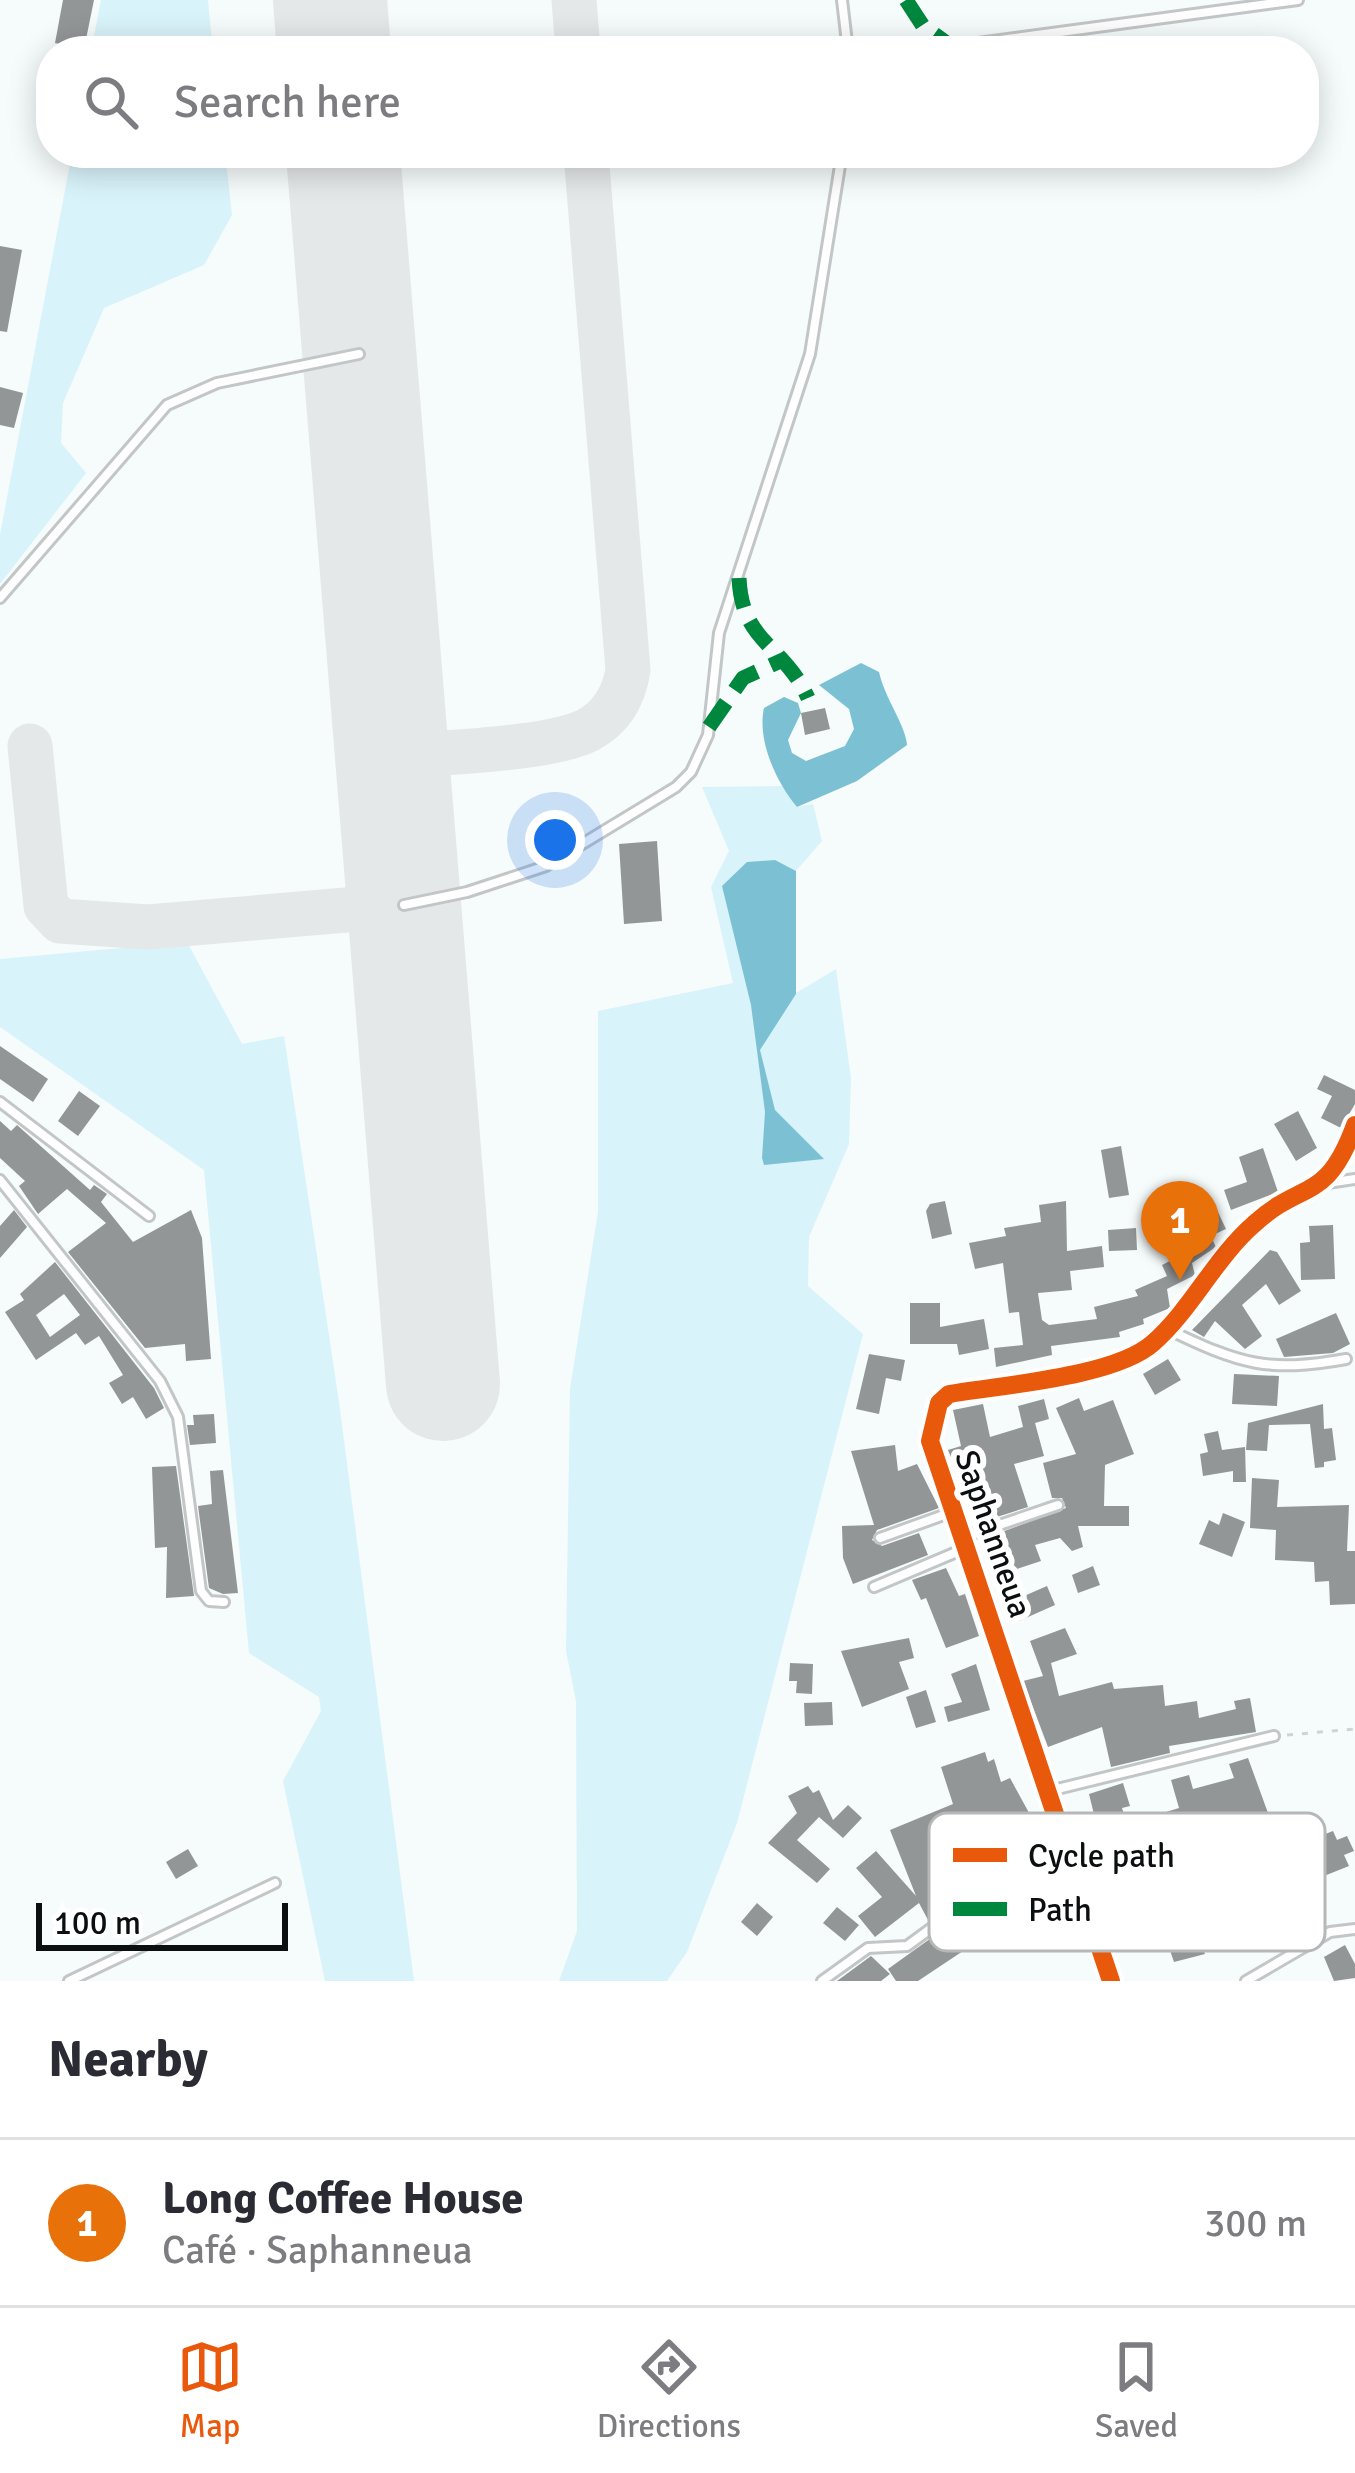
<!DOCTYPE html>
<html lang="en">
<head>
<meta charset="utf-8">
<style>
	:root { --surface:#fff; --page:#f7f7f7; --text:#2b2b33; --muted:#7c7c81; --line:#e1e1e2; --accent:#ea580c }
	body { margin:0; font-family:Signika,sans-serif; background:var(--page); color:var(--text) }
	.scale { position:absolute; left:36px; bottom:30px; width:252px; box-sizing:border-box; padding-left:12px; border:6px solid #0c0f10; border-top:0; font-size:33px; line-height:42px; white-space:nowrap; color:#0c0f10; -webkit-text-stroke:9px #fff; paint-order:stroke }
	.you { position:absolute; left:555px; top:840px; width:42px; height:42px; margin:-30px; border:9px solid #fff; border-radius:50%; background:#1a73e8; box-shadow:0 0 0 18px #1a73e833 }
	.badge { display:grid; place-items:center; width:78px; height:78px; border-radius:50%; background:var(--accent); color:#fff; font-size:39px; font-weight:700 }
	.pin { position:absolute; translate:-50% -99px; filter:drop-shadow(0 3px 6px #0008) }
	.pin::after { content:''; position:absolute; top:63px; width:42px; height:36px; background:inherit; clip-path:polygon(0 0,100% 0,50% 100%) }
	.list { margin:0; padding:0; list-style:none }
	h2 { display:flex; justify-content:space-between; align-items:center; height:156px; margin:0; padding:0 48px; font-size:51px }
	h2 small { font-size:39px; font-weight:400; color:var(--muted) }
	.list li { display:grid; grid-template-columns:78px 1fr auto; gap:36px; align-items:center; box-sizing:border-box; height:168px; padding:0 48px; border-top:3px solid var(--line) }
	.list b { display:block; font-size:45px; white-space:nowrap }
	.list p { margin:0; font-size:39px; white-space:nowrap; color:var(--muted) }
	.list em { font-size:39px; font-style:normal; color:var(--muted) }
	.icon { flex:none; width:66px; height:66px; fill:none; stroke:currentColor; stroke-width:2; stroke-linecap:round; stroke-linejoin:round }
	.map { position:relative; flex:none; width:1355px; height:1981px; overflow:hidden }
	.search { position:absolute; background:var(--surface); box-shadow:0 6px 30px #0003; left:36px; right:36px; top:36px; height:132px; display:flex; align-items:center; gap:30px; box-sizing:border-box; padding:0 42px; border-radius:48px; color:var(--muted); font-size:45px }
	.sheet { height:324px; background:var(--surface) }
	nav { display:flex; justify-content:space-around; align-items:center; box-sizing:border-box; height:168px; border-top:3px solid var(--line); background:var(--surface); font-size:33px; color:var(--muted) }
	nav a { display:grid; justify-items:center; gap:6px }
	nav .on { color:var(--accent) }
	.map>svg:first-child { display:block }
</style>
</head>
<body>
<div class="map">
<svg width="1355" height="1981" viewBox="0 0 1355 1981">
	<rect width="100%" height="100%" fill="#f6fbfb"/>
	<g fill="#d9f3fb">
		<polygon points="101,0 208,0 213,51 91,51"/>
		<polygon points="72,153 225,153 232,215 204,265 104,308 63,403 61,443 86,473 0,584 0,535"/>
		<polygon points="785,786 797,807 813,804 822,841 796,871 796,993 836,969 851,1078 849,1144 809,1237 808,1286 863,1334 737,1823 687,1952 667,1981 559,1981 577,1931 576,1701 566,1651 570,1389 598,1212 598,1011 733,983 711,887 729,851 702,787"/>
		<polygon points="187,942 242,1044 284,1036 339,1402 414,1981 325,1981 283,1781 321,1711 319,1697 249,1653 204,1170 0,1027 0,959"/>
	</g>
	<g fill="#7cc1d3">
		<path d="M861,663L879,672C885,699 905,724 907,745L857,781L797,807C776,782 757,740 764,708L784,697L798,703L801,713L788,740L792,753L806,761L845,746L854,729L849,709L819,685Z"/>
		<polygon points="775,860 796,871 796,994 760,1050 775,1110 824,1159 764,1165 762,1158 765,1112 751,1005 722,886 747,862"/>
	</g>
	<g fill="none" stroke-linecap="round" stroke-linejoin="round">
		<g stroke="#e5e8e8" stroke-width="45">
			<polyline points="574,0 578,51"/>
			<polyline points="30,746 46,906 60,921 148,927 404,905"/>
			<path d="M392,757C440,752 549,750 588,730C612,717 624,695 628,670L586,153"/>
		</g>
		<g stroke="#e5e8e8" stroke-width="114">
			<polyline points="330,0 334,51"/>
			<polyline points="343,153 443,1384"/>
		</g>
	</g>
	<g fill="#929697" fill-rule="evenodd">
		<polygon points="63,0 94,0 84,49 55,43"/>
		<polygon points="0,246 22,250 7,332 0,331"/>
		<polygon points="0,387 23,393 14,428 0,425"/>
		<polygon points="825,708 830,729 805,735 801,713"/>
		<polygon points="657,841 662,921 624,924 619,844"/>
		<polygon points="0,1046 48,1079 33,1102 0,1079"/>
		<polygon points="1324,1075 1355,1090 1355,1104 1341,1128 1321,1118 1332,1096 1317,1089"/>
		<polygon points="79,1091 100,1106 78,1136 58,1121"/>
		<polygon points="1298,1111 1317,1148 1296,1161 1274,1124"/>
		<polygon points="0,1121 11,1131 17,1125 90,1190 94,1185 107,1194 101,1202 133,1242 191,1210 202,1238 211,1359 186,1361 185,1344 145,1348 68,1252 106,1223 67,1189 38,1214 19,1186 25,1181 0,1158"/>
		<polygon points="1121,1146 1129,1195 1109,1198 1101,1150"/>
		<polygon points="1263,1148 1278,1192 1231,1210 1224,1190 1247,1182 1239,1157"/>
		<polygon points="945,1201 952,1234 932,1239 926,1211 930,1204"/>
		<polygon points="1066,1201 1067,1251 1102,1246 1104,1267 1070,1271 1072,1290 1038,1293 1042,1320 1049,1325 1097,1319 1094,1307 1138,1296 1135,1290 1167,1276 1162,1265 1189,1251 1176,1228 1191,1219 1216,1208 1226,1229 1202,1240 1212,1239 1216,1247 1192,1263 1195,1275 1167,1289 1170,1308 1143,1319 1144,1324 1119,1332 1120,1337 1051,1346 1052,1355 996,1367 994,1348 1023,1345 1019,1312 1009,1313 1003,1263 975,1269 969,1243 1006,1236 1004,1228 1041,1222 1039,1205"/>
		<polygon points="14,1210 27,1227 0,1258 0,1226"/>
		<polygon points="1333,1225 1335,1279 1301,1280 1300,1243 1310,1242 1309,1226"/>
		<polygon points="1136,1228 1137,1250 1109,1251 1108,1230"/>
		<polygon points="1270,1250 1277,1252 1301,1291 1279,1305 1266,1284 1242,1305 1262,1336 1245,1349 1215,1321 1204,1337 1192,1330"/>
		<path d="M55,1262L154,1388L164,1408L146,1419L133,1397L122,1404L109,1383L123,1375L99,1336L85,1345L76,1333L36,1360L5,1312L24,1300L20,1294ZM64,1294L80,1315L50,1337L36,1315Z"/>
		<polygon points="910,1303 940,1303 940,1327 984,1319 989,1349 959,1355 957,1344 910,1344"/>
		<polygon points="1336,1313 1350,1344 1333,1353 1284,1357 1276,1339"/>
		<polygon points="869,1354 905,1360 901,1381 886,1378 879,1414 856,1409"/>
		<polygon points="1168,1359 1181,1380 1155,1395 1143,1374"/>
		<polygon points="1234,1374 1279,1376 1277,1406 1232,1404"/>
		<polygon points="1079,1398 1084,1411 1113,1400 1134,1454 1105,1465 1104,1506 1129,1506 1129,1526 1078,1526 1083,1547 1072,1551 1060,1538 1035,1545 1041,1561 996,1576 983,1539 1066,1508 1062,1498 1052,1498 1043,1463 1076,1454 1056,1408"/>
		<polygon points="1044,1399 1049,1419 1035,1423 1044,1456 1014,1464 1028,1507 978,1523 948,1450 961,1446 953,1410 983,1404 990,1437 1023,1427 1018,1406"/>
		<polygon points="1323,1404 1324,1429 1332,1428 1336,1460 1324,1462 1324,1467 1315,1468 1310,1424 1269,1425 1267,1451 1246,1450 1248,1423"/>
		<polygon points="214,1414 216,1443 190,1445 187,1425 194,1425 193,1415"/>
		<polygon points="1218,1431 1222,1450 1245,1447 1246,1482 1233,1482 1233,1471 1203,1476 1200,1454 1208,1452 1204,1434"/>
		<polygon points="895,1445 898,1471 917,1464 939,1508 877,1530 872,1540 882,1546 919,1533 928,1555 853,1584 843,1558 842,1526 874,1525 851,1451"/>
		<polygon points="176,1466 194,1596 166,1598 167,1547 155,1548 152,1467"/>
		<polygon points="223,1470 238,1593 223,1594 209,1588 198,1506 212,1504 210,1471"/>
		<polygon points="1252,1478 1279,1480 1277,1507 1349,1505 1347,1551 1355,1551 1355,1604 1330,1605 1329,1581 1315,1582 1314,1562 1275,1560 1276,1530 1250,1528"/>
		<polygon points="1223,1513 1245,1522 1232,1557 1199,1544 1209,1520 1219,1525"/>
		<polygon points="1093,1566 1100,1585 1078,1593 1072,1575"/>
		<polygon points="946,1568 959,1596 965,1594 979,1636 946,1648 926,1598 921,1600 912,1580"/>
		<polygon points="1047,1586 1055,1605 1019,1621 1010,1602"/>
		<polygon points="1065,1628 1077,1654 1051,1663 1059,1696 1112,1682 1114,1689 1163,1685 1165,1706 1197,1701 1199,1718 1236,1709 1234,1701 1250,1698 1256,1732 1169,1746 1170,1753 1111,1767 1102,1727 1048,1747 1023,1681 1043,1676 1030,1641"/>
		<polygon points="909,1638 914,1658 899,1662 909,1689 862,1707 841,1651"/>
		<polygon points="790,1663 813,1664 812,1694 796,1693 797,1681 789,1681"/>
		<polygon points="976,1664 990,1710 948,1722 944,1707 962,1702 951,1674"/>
		<polygon points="926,1690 936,1722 916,1728 906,1697"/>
		<polygon points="832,1702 833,1725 805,1726 804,1703"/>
		<polygon points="985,1752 988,1762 994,1759 1001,1782 1010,1778 1040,1833 997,1858 988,1843 958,1859 968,1876 932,1897 936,1905 962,1896 928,1920 919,1903 875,1937 858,1916 882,1897 856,1868 876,1851 916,1896 890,1830 953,1804 941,1767"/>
		<polygon points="1248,1758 1268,1813 1246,1820 1249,1832 1172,1857 1205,1954 1174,1962 1142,1869 1127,1875 1117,1850 1104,1855 1089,1794 1123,1783 1130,1806 1122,1808 1134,1845 1171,1832 1166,1812 1179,1808 1171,1780 1189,1775 1193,1789 1234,1778 1229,1764"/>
		<polygon points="808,1786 813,1793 819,1790 833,1820 848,1805 862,1818 843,1838 819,1817 797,1840 830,1869 817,1883 768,1843 797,1813 788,1796"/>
		<polygon points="1333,1831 1337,1840 1347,1836 1354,1851 1344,1855 1349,1866 1324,1876 1310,1840"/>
		<polygon points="188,1849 198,1866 176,1879 166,1862"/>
		<polygon points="984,1900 1002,1925 918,1981 896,1981 888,1969"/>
		<polygon points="757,1903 773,1917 757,1936 741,1922"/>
		<polygon points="837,1907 859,1925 845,1941 823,1923"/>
		<polygon points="1345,1945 1355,1964 1355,1978 1334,1981 1324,1957"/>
		<polygon points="871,1956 890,1974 881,1981 837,1981"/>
	</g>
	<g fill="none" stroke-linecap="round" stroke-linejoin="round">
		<g stroke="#c2c6c7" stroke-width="14">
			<g id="lane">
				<polyline points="842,0 848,51"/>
				<polyline points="918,51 1298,0"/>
				<polyline points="0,598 167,405 217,383 359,354"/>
				<polyline points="404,905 467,892 546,866 676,787 691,772 708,735 719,633 810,354 842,153"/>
				<polyline points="0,1102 149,1216"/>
				<polyline points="0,1180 160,1381 178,1417 201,1591 209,1601 224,1602"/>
				<polyline points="1321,1184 1355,1179"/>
				<path d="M1169,1330C1240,1364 1267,1373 1346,1359"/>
				<polyline points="964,1537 1058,1505"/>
				<polyline points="880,1538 952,1512"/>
				<polyline points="874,1587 966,1548"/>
				<polyline points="1049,1791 1274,1736"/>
				<polyline points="69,1981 275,1883"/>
				<polyline points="822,1981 868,1948 907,1946 1060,1834"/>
				<polyline points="1246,1981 1330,1932 1355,1929"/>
			</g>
		</g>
		<g stroke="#c2c6c7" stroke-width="21">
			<path id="street" d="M1111,1981L930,1441L939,1403L949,1394C1001,1385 1115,1377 1153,1343C1191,1310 1215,1258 1254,1224C1303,1179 1326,1204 1355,1125"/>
		</g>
		<polyline stroke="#d1d3d3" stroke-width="3" stroke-dasharray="6 9" stroke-linecap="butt" points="1287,1735 1355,1729"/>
		<use href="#lane" stroke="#fefefe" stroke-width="8"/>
		<use href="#street" stroke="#fefefe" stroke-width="15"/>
		<g stroke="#00873e" stroke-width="15" stroke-dasharray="30 15" stroke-linecap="butt">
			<polyline points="906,0 923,26 948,44"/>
			<path d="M739,578C742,644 783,643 808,698"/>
			<polyline points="709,727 743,678 785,659"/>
		</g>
		<g stroke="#fff" stroke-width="26">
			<path id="cycleway" d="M1111,1981L930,1441L939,1403L949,1394C1001,1385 1115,1377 1153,1343C1191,1310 1215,1258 1254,1224C1303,1179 1326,1204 1355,1125"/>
		</g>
		<use href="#cycleway" stroke="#e8590c" stroke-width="18"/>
	</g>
	<g text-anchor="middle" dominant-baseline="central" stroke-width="12" stroke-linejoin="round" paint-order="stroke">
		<g font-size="33" fill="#0c0f10" stroke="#fff">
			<text transform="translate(993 1534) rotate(71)">Saphanneua</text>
		</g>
	</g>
	<rect x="929" y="1813" width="396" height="138" rx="18" fill="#fff" stroke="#b6b7b7" stroke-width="3"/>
	<rect x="953" y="1848" width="54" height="14" fill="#e8590c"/>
	<rect x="953" y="1902" width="54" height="14" fill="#00873e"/>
	<g font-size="33" fill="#0c0f10">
		<text x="1028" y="1867">Cycle path</text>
		<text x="1028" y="1921">Path</text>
	</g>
</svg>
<div class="scale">100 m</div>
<div class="you"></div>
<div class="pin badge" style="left:1180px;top:1280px;background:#e8710a">1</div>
<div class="search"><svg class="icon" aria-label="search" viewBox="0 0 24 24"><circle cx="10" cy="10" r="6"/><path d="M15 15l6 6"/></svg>Search here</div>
</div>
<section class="sheet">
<h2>Nearby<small></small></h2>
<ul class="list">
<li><span class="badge" style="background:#e8710a">1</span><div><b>Long Coffee House</b><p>Café · Saphanneua</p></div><em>300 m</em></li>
</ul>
</section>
<nav>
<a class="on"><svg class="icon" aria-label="map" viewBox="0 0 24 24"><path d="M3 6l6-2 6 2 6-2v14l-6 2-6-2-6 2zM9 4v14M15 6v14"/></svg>Map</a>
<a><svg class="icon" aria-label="directions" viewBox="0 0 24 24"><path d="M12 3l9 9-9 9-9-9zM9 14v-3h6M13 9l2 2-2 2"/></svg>Directions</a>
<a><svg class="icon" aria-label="saved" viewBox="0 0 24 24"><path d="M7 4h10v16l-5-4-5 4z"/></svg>Saved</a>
</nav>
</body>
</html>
